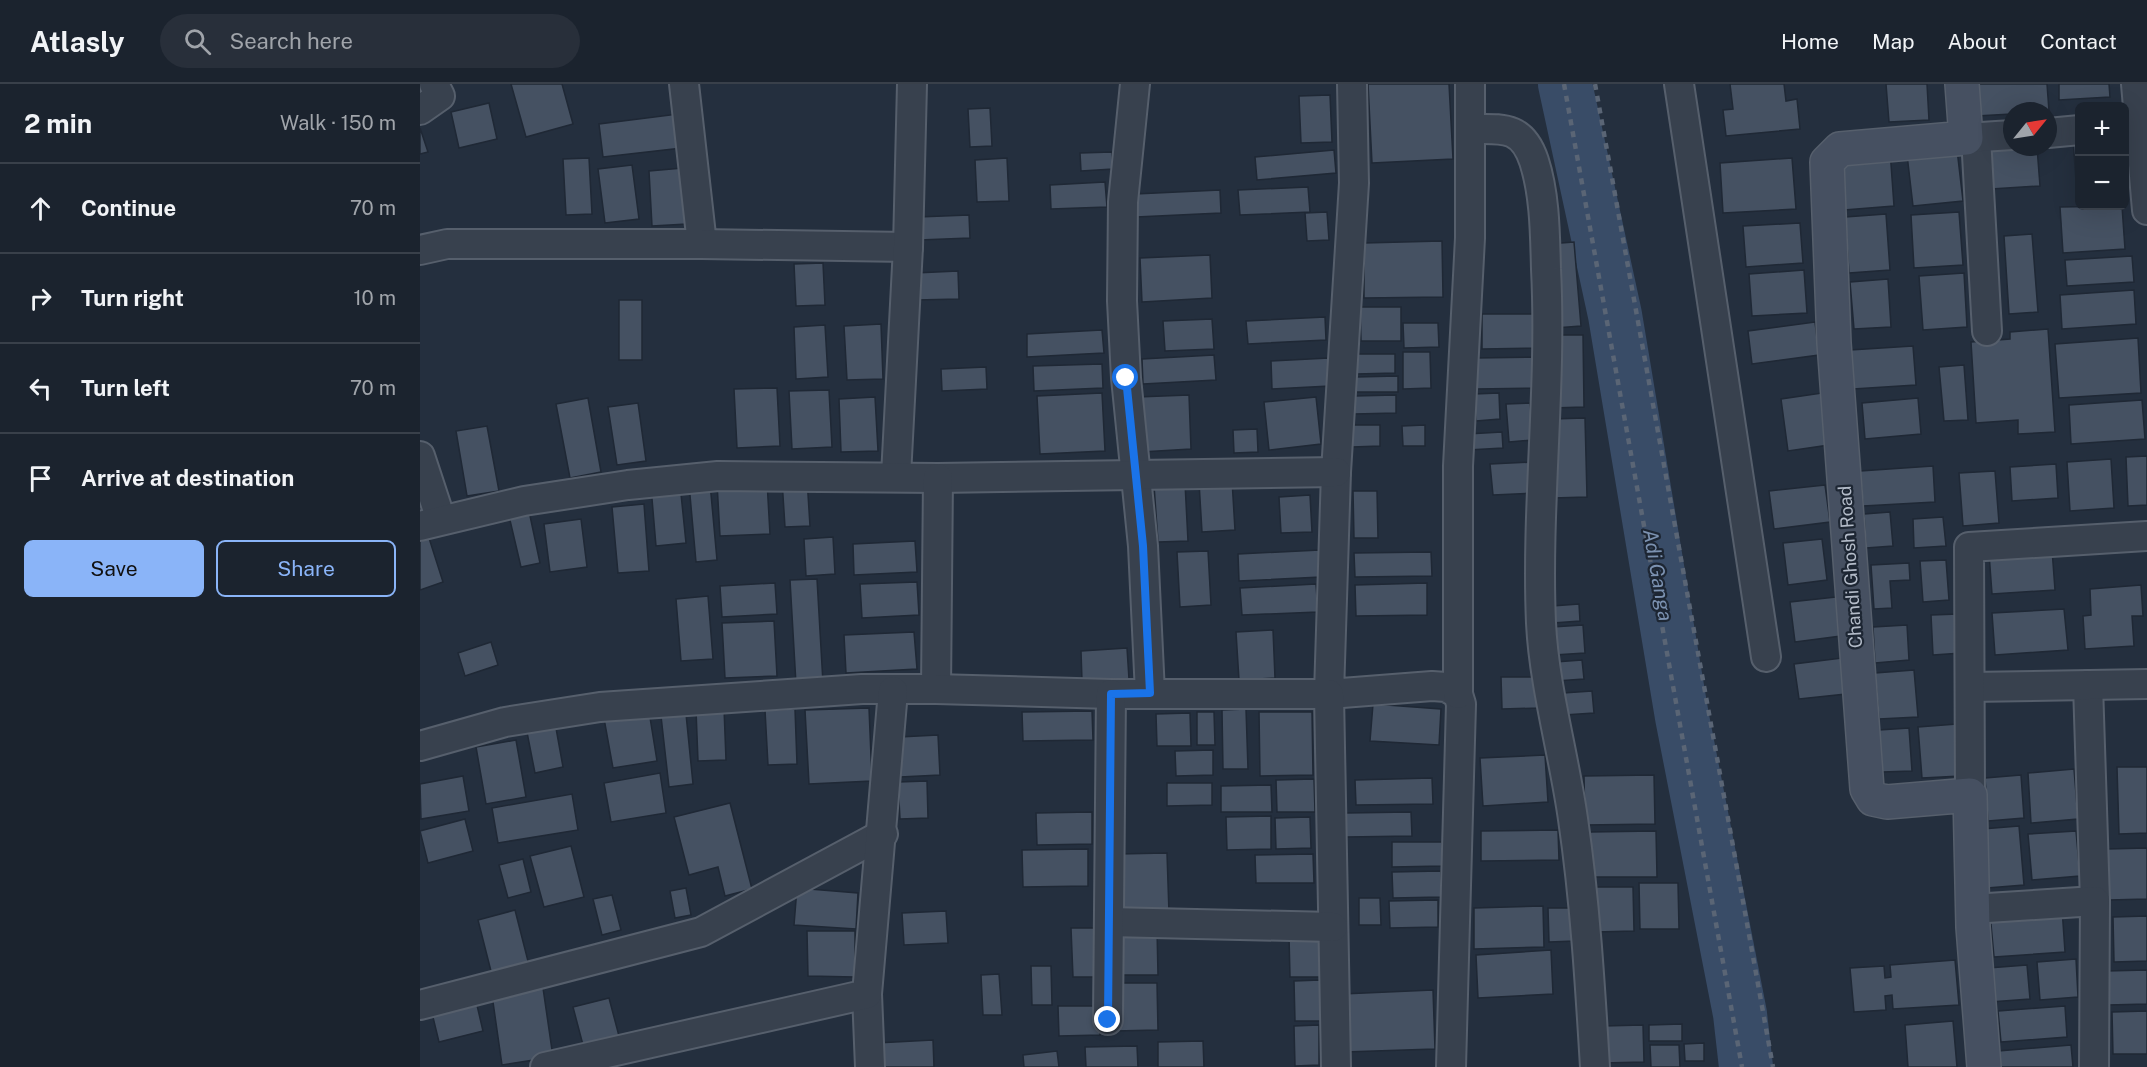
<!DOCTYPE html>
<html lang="en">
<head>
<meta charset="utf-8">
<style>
	:root { --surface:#1b232e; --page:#282f3a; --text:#f1f3f6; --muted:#a0a4aa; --line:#39404a; --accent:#8ab4f8 }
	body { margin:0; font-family:"Public Sans",sans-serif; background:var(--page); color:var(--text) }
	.controls { position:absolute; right:18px; top:18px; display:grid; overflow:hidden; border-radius:9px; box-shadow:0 6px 24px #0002 }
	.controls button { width:54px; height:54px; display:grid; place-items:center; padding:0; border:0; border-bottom:2px solid var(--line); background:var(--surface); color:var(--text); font:30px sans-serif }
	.compass { position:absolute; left:1583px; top:18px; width:54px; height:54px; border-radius:50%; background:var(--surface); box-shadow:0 6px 24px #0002; rotate:60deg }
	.stop { position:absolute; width:18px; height:18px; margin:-14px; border:4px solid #1a73e8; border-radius:50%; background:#fff }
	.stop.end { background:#1a73e8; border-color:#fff; box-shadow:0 2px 6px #0008 }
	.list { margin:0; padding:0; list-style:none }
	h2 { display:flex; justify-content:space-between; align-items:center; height:78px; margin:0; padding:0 24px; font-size:26px }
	h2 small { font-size:20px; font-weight:400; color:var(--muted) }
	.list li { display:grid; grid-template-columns:39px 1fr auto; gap:18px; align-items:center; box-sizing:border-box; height:90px; padding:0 24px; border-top:2px solid var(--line) }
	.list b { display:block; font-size:22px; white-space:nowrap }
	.list em { font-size:20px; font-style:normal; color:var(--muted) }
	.actions { display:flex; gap:12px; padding:18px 24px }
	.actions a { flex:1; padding:14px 0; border:2px solid var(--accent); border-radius:9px; text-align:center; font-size:21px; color:var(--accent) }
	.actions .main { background:var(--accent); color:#111 }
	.icon { flex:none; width:33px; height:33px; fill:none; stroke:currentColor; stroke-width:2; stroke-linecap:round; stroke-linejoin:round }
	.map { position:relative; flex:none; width:1727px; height:983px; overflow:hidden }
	header { display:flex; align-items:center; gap:36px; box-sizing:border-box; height:84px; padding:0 30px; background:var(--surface); border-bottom:2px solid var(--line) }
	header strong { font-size:28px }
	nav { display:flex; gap:33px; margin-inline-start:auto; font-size:21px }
	.search { width:420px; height:54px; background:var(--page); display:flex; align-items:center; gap:15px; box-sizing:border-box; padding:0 21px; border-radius:33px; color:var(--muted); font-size:22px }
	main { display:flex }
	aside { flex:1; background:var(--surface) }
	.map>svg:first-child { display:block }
</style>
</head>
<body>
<header>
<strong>Atlasly</strong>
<div class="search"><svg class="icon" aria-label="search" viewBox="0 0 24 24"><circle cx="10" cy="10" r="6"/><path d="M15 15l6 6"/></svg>Search here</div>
<nav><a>Home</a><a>Map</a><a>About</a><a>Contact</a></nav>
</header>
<main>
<aside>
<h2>2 min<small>Walk · 150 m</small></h2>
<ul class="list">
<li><svg class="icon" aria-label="ahead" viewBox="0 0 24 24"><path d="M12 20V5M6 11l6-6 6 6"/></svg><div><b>Continue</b></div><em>70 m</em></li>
<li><svg class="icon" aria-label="right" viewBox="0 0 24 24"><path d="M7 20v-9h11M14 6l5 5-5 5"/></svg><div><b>Turn right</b></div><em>10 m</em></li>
<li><svg class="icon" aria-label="left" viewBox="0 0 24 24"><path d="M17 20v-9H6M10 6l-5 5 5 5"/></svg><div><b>Turn left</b></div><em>70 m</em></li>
<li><svg class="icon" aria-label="arrive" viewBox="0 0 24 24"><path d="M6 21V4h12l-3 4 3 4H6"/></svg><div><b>Arrive at destination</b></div></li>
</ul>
<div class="actions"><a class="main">Save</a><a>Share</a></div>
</aside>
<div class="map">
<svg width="1727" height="983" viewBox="0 0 1727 983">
	<rect width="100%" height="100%" fill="#242f3e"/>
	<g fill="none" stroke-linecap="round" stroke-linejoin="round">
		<polyline stroke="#394c67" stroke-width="54" points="1145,0 1195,231 1262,633 1320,930 1326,983"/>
	</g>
	<g fill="#455162" stroke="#1f2835" stroke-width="1.5">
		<polygon points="91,0 142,0 153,40 106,53"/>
		<polygon points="948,0 1029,0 1033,75 952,79"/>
		<polygon points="1310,0 1364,0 1366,17 1377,15 1380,45 1306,52 1303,26 1313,25"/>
		<polygon points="1466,0 1507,0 1509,36 1469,38"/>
		<polygon points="1554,0 1627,0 1629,27 1592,27 1592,30 1556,32"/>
		<polygon points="1639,0 1689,0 1690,13 1639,16"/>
		<polygon points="910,11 912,58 881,59 879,12"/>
		<polygon points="69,19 77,55 39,64 31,28"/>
		<polygon points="570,24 572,62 550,63 548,25"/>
		<polygon points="258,30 262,64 183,73 179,40"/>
		<polygon points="0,44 8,68 0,70"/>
		<polygon points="1653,55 1660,55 1660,96 1656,96"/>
		<polygon points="1536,57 1543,117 1493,122 1486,62"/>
		<polygon points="1617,63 1620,102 1571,105 1568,64"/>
		<polygon points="914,66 916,89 837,96 835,73"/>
		<polygon points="1470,66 1474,122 1424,126 1420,69"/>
		<polygon points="692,68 693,85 661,87 660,69"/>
		<polygon points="169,74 172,130 146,131 143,75"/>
		<polygon points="587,74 589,117 557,118 555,76"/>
		<polygon points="1372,74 1376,125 1303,129 1300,79"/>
		<polygon points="212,81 219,135 185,139 178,85"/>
		<polygon points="263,84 267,140 232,142 229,87"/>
		<polygon points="685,98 687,123 631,125 630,101"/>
		<polygon points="888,103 890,128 820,131 818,106"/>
		<polygon points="800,106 801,129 716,133 715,110"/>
		<polygon points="1702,122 1705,165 1643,169 1640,123"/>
		<polygon points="907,128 909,156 887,157 885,129"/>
		<polygon points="1539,128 1543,181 1494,184 1491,131"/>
		<polygon points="1466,130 1470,186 1429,189 1425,133"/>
		<polygon points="549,131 550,154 499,156 498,133"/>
		<polygon points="1380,139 1383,179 1326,183 1323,142"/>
		<polygon points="1612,150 1618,228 1589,230 1584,152"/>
		<polygon points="1022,157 1023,213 944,214 944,159"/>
		<polygon points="1154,158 1161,242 1135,244 1128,160"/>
		<polygon points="790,171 792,214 722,218 720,174"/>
		<polygon points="1712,172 1714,198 1647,202 1645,176"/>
		<polygon points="403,179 405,221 376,222 374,180"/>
		<polygon points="1384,186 1387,229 1332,232 1329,190"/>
		<polygon points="538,187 539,215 496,216 495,189"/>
		<polygon points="1544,189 1547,243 1503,246 1499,192"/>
		<polygon points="1468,195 1471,243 1434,245 1430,198"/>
		<polygon points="1714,206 1716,240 1642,245 1640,211"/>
		<rect x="199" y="216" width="23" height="60"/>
		<polygon points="940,223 981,223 981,257 941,257"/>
		<polygon points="1062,230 1119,230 1120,264 1062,265"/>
		<polygon points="905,233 906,256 828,260 826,237"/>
		<polygon points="792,235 794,265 745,267 743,237"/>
		<polygon points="1395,238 1399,271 1332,280 1328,247"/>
		<polygon points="983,239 1018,239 1019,263 984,264"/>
		<polygon points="461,240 463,295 427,296 424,242"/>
		<polygon points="405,241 408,293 376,295 374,243"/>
		<polygon points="1628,245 1635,348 1598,350 1598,336 1556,339 1551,258 1590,255 1590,248"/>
		<polygon points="682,246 684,269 607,273 607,250"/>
		<polygon points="1131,251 1163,251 1164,323 1132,324"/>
		<polygon points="1718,254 1721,309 1639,314 1635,260"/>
		<polygon points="1493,262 1496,301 1433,305 1430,266"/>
		<polygon points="983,268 1010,268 1011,304 983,305"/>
		<polygon points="935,270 975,270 975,289 936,290"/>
		<polygon points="794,271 796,296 723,300 722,275"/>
		<polygon points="1125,273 1125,304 1055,305 1055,274"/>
		<polygon points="909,274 910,302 852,305 851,277"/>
		<polygon points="682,280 683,304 614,307 613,282"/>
		<polygon points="1544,281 1548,336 1524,337 1519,283"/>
		<polygon points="566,283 567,305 522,307 521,285"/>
		<polygon points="978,292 978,308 936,308 936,293"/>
		<polygon points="357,304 360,362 317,364 314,305"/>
		<polygon points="409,306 412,363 372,365 369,307"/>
		<polygon points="682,309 685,367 620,370 617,312"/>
		<polygon points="1079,309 1080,335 1056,337 1054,310"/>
		<polygon points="1402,309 1409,361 1368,367 1361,315"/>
		<polygon points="769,311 771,365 721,368 717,313"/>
		<polygon points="976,311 976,329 934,330 934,312"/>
		<polygon points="455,313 458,367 421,368 419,315"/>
		<polygon points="896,313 901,360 849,366 844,318"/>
		<polygon points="168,314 181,388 150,394 136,320"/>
		<polygon points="1498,314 1501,350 1445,355 1442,319"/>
		<polygon points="1722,316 1725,355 1651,360 1649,321"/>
		<polygon points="218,319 226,377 197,381 188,323"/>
		<polygon points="1110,319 1113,356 1089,358 1086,320"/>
		<polygon points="1165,334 1167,413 1133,414 1132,335"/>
		<polygon points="932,341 960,341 960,362 932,363"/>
		<polygon points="1005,341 1005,362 983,362 982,342"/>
		<polygon points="67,342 79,407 47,412 36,347"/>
		<polygon points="837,345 838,368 814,369 813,346"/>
		<polygon points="1082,348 1083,364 1048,366 1047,350"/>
		<polygon points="1727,372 1727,421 1708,422 1706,373"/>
		<polygon points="1691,375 1694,424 1650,427 1647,378"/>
		<polygon points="1113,378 1115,409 1073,411 1070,380"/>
		<polygon points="1636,380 1638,414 1592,417 1590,383"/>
		<polygon points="1513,382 1515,418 1443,422 1440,387"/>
		<polygon points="1575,387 1579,439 1543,442 1539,389"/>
		<polygon points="387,394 390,442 365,443 362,396"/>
		<polygon points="812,396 815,446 782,448 779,398"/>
		<polygon points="347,397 350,450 300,452 297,399"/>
		<polygon points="290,399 297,476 276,478 269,400"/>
		<polygon points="765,399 768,457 738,458 734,401"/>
		<polygon points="260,400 266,459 236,462 231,403"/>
		<polygon points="1405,401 1410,438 1354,445 1349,407"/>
		<polygon points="933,407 957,407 958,454 934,454"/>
		<polygon points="890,411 892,448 861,449 859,413"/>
		<polygon points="224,420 229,487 198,489 192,423"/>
		<polygon points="109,427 120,479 101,483 89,432"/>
		<polygon points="1470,428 1473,462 1446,464 1444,430"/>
		<polygon points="1523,433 1526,462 1494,464 1493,435"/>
		<polygon points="161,435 167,483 130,488 124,440"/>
		<polygon points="413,453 415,490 386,492 384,455"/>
		<polygon points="9,454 23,498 0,506 0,457"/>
		<polygon points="1402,455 1407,496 1368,501 1363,459"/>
		<polygon points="495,457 497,488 434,491 433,460"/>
		<polygon points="1632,465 1635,506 1572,510 1569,469"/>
		<polygon points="900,466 901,493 819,497 818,470"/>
		<polygon points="788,467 791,521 760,523 757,468"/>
		<polygon points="1011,468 1012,492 935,493 934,469"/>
		<polygon points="1526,476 1529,516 1503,518 1500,477"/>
		<polygon points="1489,479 1490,496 1470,497 1472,524 1454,525 1451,481"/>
		<polygon points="397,495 403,599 376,600 370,496"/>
		<polygon points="497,498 499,531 442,534 440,500"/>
		<polygon points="355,499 357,530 302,533 300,502"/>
		<polygon points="1007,499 1007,531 936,532 935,501"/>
		<polygon points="896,500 898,528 822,531 820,504"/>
		<polygon points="1721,501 1723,532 1712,532 1714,562 1665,565 1663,532 1671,531 1670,505"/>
		<polygon points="288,512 293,575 261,577 256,515"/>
		<polygon points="1416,513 1421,552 1375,558 1370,518"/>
		<polygon points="1159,520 1160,537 1133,539 1132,522"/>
		<polygon points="1644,525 1648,566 1575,571 1572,529"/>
		<polygon points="1539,530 1542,569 1513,571 1511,531"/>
		<polygon points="354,537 357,592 305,594 302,539"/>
		<polygon points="1163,541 1165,569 1134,571 1132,543"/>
		<polygon points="1487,541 1489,576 1455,579 1453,543"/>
		<polygon points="853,546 855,594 819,596 816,548"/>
		<polygon points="494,548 497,585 426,589 424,551"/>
		<polygon points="71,558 78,581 45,592 38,569"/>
		<polygon points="707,564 709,595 662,597 661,567"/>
		<polygon points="1422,574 1426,610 1379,615 1374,580"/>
		<polygon points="1162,576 1164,595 1136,597 1135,578"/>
		<polygon points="1494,586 1498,633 1459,635 1455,589"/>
		<polygon points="1081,593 1119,593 1120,624 1082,625"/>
		<polygon points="1172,607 1174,629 1144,631 1143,609"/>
		<polygon points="953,620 1021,625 1019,661 950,657"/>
		<polygon points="228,621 237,677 193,684 183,629"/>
		<polygon points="304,624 306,676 278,677 276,626"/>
		<polygon points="449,624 452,697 389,700 385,626"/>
		<polygon points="375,625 377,680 348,681 345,626"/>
		<polygon points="826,625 828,685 803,685 802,626"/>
		<polygon points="672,627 673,656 603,657 602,628"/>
		<polygon points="777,628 794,628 795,661 777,661"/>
		<polygon points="839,628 892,628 893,691 840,692"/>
		<polygon points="770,629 771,662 737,662 736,630"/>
		<polygon points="266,630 273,700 249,703 241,632"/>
		<polygon points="134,633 143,683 115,689 105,638"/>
		<polygon points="1537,640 1541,692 1502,694 1498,643"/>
		<polygon points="1489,644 1492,687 1462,688 1459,646"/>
		<polygon points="518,651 520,691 480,693 479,653"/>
		<polygon points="96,656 106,713 66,720 56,663"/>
		<polygon points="793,666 793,691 756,692 755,667"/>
		<polygon points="1125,671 1128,718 1063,722 1060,674"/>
		<polygon points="1697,683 1727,683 1727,749 1699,750"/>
		<polygon points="1654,685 1658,735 1611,739 1608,689"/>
		<polygon points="240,689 246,729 191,738 184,699"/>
		<polygon points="1234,691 1235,740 1165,741 1164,692"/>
		<polygon points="1601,691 1604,734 1568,737 1565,694"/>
		<polygon points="43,692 49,727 1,735 0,700"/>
		<polygon points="1012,694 1013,720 936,721 935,696"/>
		<polygon points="894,695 895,728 857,728 856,696"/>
		<polygon points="507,697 508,734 480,735 478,698"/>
		<polygon points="747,699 792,699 792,721 747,722"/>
		<polygon points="851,701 852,728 801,728 801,702"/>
		<polygon points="152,710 158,746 78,759 72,724"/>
		<polygon points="310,719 332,805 305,812 298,783 269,791 254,733"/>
		<polygon points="672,728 672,760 617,761 616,729"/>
		<polygon points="991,728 992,752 926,753 926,729"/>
		<polygon points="851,732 851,765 807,766 806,733"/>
		<polygon points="890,733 891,764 856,765 855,734"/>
		<polygon points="45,735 53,767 8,779 0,747"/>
		<polygon points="1599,742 1604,801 1567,804 1562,745"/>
		<polygon points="1138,746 1139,776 1061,777 1061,747"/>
		<polygon points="1236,747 1237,793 1170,793 1169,748"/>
		<polygon points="1656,747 1660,792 1612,796 1608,750"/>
		<polygon points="972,758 1022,758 1023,782 972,783"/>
		<polygon points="151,762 164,813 124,823 110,772"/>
		<polygon points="1727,764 1727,815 1689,816 1687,765"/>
		<polygon points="668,765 668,802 603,803 602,766"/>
		<polygon points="747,769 749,829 699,830 698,770"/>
		<polygon points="893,770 894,799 836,799 835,771"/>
		<polygon points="103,775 111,808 88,814 79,781"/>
		<polygon points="1021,787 1021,813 973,814 972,788"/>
		<polygon points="1219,799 1258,799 1259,845 1220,845"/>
		<polygon points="1175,803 1213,803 1214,847 1175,848"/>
		<polygon points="266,804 271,831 255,834 250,807"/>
		<polygon points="377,804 438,809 436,845 374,841"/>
		<polygon points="192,811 201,846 182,851 173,815"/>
		<polygon points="939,814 960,814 961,841 939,841"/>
		<polygon points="1018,816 1018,843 970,844 969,817"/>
		<polygon points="1123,822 1124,863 1054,865 1054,824"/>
		<polygon points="1128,824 1155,824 1155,857 1129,858"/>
		<polygon points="1642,824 1645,868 1574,873 1570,829"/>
		<polygon points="95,826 110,885 73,895 58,836"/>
		<polygon points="526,827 528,859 484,861 482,829"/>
		<polygon points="1727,832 1727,877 1694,878 1693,833"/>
		<polygon points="651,844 681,844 682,893 653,893"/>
		<polygon points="737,845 738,891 694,891 693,846"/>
		<polygon points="387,847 435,847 435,893 388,892"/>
		<polygon points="903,851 904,893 870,893 869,852"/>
		<polygon points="1131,866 1133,910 1058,914 1056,871"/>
		<polygon points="1656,875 1658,913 1620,916 1617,878"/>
		<polygon points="1535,876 1539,921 1473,925 1472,911 1465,912 1466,926 1434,928 1430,884 1464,882 1465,894 1471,893 1470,881"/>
		<polygon points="1607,881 1610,915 1570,918 1568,884"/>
		<polygon points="611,882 631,882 632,921 612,921"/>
		<polygon points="1727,886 1727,920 1688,921 1686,887"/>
		<polygon points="579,890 582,931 563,931 561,891"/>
		<polygon points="900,896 901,937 875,937 874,897"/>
		<polygon points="694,899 737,899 738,946 695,947"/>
		<polygon points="123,904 133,973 82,981 72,911"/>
		<polygon points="1013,906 1015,965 924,968 922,910"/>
		<polygon points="189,914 199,952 163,961 153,923"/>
		<polygon points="56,917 63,947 19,958 12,929"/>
		<polygon points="638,922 679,922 680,951 639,952"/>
		<polygon points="1645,922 1647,953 1581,958 1578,927"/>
		<polygon points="1727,927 1727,970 1693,970 1692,928"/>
		<polygon points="1533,937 1537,983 1488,983 1485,941"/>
		<polygon points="1262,940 1262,957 1229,957 1229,941"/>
		<polygon points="899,941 899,981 875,982 874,942"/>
		<polygon points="1223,941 1224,978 1183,979 1183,942"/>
		<polygon points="513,956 514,983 457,983 456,959"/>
		<polygon points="783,957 784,983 738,983 738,958"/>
		<polygon points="1284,959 1284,977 1265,977 1264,960"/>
		<polygon points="1230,961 1259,961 1260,983 1231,983"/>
		<polygon points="1651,961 1653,983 1579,983 1578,967"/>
		<polygon points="717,962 718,983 666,983 665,963"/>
		<polygon points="637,967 639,983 604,983 603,971"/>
	</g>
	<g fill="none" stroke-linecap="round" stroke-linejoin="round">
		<g stroke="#565f6c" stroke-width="32">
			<g id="street">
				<polyline points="264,0 282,160"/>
				<polyline points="715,0 703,118 702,217 706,294 723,462 730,609"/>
				<polyline points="932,0 934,99 916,388 909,610 1012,602 1026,603 1038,610 1041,620 1031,983"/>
				<polyline points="1259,0 1346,573"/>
				<polyline points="1716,0 1727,126"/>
				<polyline points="0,26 20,12 14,0"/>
				<path d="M1051,45C1082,45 1102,41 1114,77C1125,111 1125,150 1126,185C1132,303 1116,421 1121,539C1124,602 1144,671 1153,735C1165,817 1170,900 1175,983"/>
				<polyline points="1628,49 1660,46"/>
				<polyline points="1556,53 1567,247"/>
				<polyline points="1546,54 1592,51"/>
				<polyline points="0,166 27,160 282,160 488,163"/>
				<polyline points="0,372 21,436"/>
				<polyline points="476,392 488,163 492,0"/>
				<polyline points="0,442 104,417 208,401 298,392 518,394 916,388"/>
				<polyline points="1668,601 1675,817"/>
				<polyline points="1550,603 1727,600"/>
				<polyline points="516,605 518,394"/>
				<polyline points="1038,610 1038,382 1050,154 1050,0"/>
				<polyline points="0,662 85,638 180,623 442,605 516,605 691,610 909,610 916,983"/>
				<polyline points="1550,711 1549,463 1727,452"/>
				<polyline points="1552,825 1675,817 1674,983"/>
				<polyline points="689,838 913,843"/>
				<polyline points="447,910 450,983"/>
				<polyline points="0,921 281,848 463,750"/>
				<polyline points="688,936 691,610"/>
				<polyline points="125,983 447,910 473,607"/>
			</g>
		</g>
		<g stroke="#565f6c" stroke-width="36">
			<polyline id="secondary" points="1542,0 1546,54 1420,65 1407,78 1414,259 1447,705 1453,715 1467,718 1550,711 1553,843 1564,983"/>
		</g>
		<use href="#street" stroke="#38414e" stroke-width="28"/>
		<use href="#secondary" stroke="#465061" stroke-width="33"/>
		<g stroke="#5a6575" stroke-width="4.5" stroke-dasharray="6 6" stroke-linecap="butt">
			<polyline points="1144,0 1322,983"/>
			<polyline points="1175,0 1353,983"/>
		</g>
	</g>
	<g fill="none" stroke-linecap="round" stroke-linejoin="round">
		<polyline stroke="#1a73e8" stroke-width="8" points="688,936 691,610 730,609 723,462 706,294"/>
	</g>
	<g text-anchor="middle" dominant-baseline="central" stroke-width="4.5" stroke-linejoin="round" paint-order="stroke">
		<g font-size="18" fill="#b4bcc9" stroke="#1d2633">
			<text transform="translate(1430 483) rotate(-94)">Chandi Ghosh Road</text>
		</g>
		<g font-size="20" font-style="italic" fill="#7c92b1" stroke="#1d2633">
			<text transform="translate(1238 491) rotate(80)">Adi Ganga</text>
		</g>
	</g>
</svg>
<div class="controls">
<button>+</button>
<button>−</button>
</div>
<svg class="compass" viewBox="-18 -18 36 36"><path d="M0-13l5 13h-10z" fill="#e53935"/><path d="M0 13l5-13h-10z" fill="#a0a4aa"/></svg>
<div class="stop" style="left:706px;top:294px"></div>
<div class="stop end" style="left:688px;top:936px"></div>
</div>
</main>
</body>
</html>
